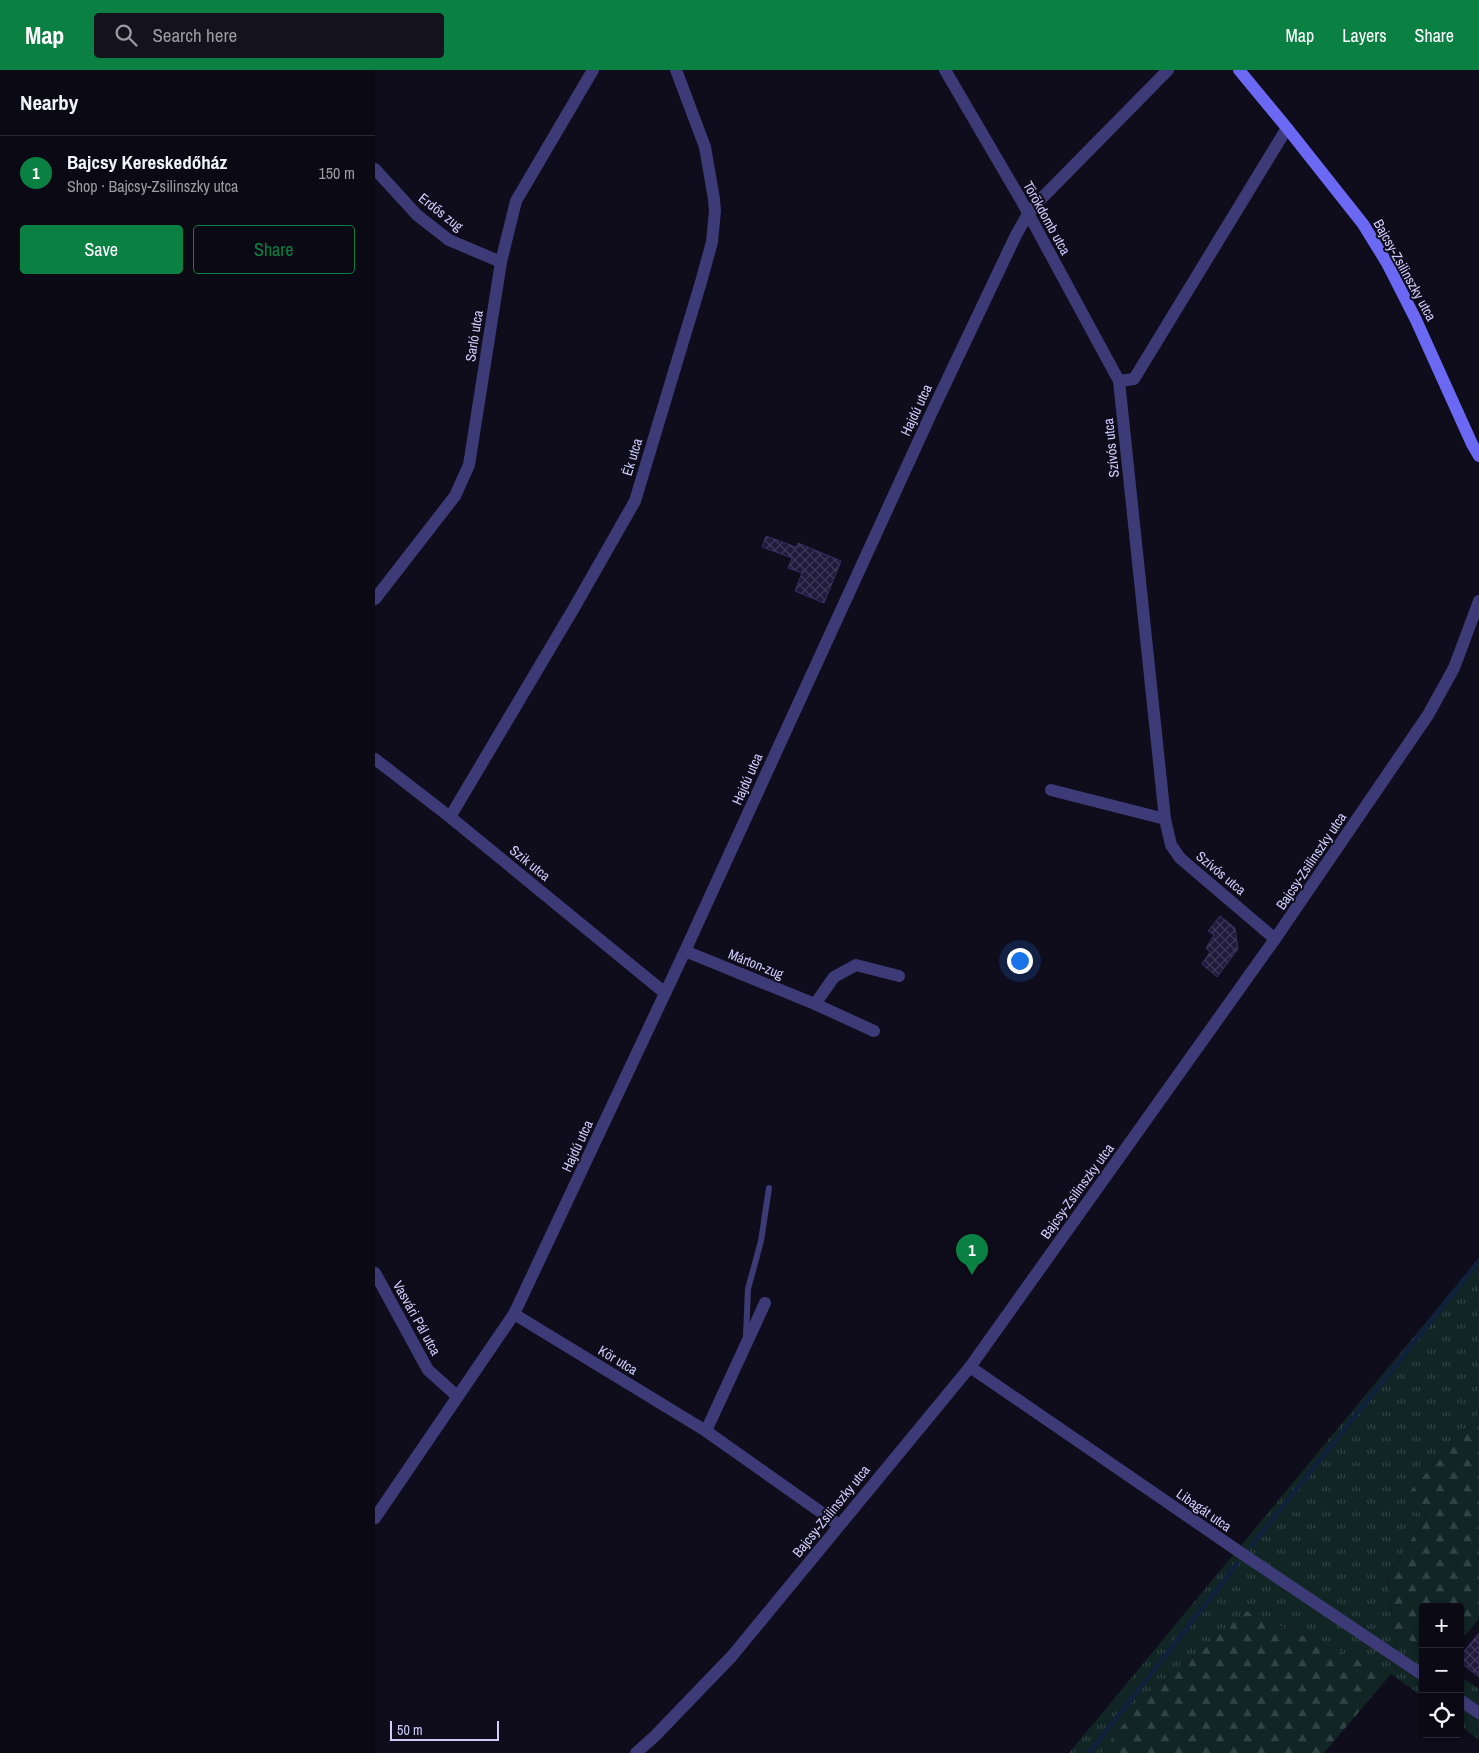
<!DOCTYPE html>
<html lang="en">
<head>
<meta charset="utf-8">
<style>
	:root { --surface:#0b0914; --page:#14121d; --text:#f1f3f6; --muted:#9a9aa0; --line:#2b2a34; --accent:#0b8043 }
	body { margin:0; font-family:"Archivo Narrow",sans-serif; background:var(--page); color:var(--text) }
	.controls { position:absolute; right:15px; bottom:15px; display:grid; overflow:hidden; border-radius:5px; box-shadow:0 1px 4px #0004 }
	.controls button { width:45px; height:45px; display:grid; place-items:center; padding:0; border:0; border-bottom:1px solid var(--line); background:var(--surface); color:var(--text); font:25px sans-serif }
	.scale { position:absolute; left:15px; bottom:12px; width:109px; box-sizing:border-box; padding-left:5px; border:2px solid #d0cbfb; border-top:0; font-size:14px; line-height:18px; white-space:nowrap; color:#d0cbfb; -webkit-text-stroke:4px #0f0c1b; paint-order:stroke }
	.you { position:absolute; left:644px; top:890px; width:18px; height:18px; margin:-12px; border:4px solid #fff; border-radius:50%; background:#1a73e8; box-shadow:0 0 0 8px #1a73e833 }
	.badge { display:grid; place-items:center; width:32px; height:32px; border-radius:50%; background:var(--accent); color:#fff; font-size:16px; font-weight:700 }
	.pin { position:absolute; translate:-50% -41px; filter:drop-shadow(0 1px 2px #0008) }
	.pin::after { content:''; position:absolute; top:26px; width:18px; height:15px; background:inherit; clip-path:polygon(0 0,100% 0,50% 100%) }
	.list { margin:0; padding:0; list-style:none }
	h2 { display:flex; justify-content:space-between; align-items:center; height:65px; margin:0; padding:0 20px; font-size:21px }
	h2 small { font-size:16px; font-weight:400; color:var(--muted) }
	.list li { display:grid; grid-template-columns:32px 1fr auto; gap:15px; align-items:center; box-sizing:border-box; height:75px; padding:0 20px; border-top:1px solid var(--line) }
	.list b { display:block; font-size:19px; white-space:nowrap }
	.list p { margin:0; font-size:16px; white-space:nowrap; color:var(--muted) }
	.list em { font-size:16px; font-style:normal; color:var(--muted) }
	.actions { display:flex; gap:10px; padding:15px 20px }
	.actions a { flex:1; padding:11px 0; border:1px solid var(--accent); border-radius:5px; text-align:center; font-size:18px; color:var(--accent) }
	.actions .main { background:var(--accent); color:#fff }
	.icon { flex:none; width:28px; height:28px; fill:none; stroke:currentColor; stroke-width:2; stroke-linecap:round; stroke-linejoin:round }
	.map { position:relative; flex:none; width:1104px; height:1683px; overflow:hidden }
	header { display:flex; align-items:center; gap:30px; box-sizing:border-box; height:70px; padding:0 25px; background:var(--accent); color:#fff }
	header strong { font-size:24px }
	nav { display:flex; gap:28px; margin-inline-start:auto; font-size:18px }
	.search { width:350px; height:45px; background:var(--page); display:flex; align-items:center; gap:12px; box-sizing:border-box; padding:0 18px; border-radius:5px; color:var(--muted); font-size:19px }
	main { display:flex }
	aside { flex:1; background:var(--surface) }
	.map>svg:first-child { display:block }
</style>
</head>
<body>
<header>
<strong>Map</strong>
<div class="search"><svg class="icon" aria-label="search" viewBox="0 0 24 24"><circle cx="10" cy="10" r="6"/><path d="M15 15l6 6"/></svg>Search here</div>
<nav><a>Map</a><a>Layers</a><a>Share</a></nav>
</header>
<main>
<aside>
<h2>Nearby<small></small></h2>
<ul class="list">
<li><span class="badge">1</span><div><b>Bajcsy Kereskedőház</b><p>Shop · Bajcsy-Zsilinszky utca</p></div><em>150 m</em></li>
</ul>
<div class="actions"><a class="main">Save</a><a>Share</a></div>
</aside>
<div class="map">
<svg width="1104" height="1683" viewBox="0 0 1104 1683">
	<defs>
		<pattern id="grass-tufts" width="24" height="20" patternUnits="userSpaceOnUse" patternTransform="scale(1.25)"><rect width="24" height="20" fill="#102524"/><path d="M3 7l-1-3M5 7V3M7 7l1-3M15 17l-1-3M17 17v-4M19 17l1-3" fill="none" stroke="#324345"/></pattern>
		<pattern id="forest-firs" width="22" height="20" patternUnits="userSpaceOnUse" patternTransform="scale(1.25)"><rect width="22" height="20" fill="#102524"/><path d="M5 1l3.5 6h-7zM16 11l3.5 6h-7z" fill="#324345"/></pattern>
		<pattern id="building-cross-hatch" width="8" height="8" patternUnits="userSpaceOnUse" patternTransform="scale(1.25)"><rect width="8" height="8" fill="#201a3b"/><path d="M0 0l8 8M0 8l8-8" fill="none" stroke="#3f3a58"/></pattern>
	</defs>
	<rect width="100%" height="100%" fill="#0f0c1b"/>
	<g fill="url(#grass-tufts)">
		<polygon points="1104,1188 1104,1343 1031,1426 1051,1448 1013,1505 1018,1558 1048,1580 1048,1627 1016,1604 871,1541 769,1628 726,1683 694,1683"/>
		<polygon points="1085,1606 1104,1619 1104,1670 1085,1655"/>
	</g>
	<g fill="url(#forest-firs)">
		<polygon points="1104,1343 1104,1549 1085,1571 1085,1537 1048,1537 1048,1580 1018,1558 1013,1505 1051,1448 1031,1426"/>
		<polygon points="871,1541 1016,1604 949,1683 726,1683 769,1628"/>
	</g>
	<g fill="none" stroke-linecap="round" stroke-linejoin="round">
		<g stroke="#0f213d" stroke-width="4.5">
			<polyline points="877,1475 1104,1191"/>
			<polyline points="714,1683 862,1494"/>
		</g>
	</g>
	<g fill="url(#building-cross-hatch)" stroke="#382e65">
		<polygon points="391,466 421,477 423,473 466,491 449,533 420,521 427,503 413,498 417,488 387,477"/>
		<polygon points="845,846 860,858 863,879 842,907 827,894 835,882 831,878 839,865 833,861"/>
		<polygon points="1104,1563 1104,1607 1085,1592 1085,1586"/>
	</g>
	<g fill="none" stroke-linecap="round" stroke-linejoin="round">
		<polyline stroke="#3d3b77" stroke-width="6" points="371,1265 373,1219 386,1171 394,1118"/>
		<g stroke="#3d3b77" stroke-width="12">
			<polyline points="570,0 646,130 744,311 790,749 796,775 805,788 900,869"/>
			<polyline points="0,99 42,145 74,170 126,192"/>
			<polyline points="744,311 759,309 912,58"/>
			<polyline points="0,529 80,426 94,395 126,192 141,131 218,0"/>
			<polyline points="0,689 75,747 290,923"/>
			<polyline points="676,720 790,749"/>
			<polyline points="75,747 199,538 260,431 326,212 337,172 340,141 339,129 330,77 301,0"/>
			<polyline points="310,881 440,934 499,961"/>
			<polyline points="440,934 459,907 481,895 524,906"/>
			<polyline points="0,1203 53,1300 82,1326"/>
			<polyline points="139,1244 331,1361 464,1455"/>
			<polyline points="595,1297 872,1487 1048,1605"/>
			<polyline points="331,1361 390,1233"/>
			<polyline points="0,1448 139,1244 310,881 555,346 641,165 653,144 664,131 793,0"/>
			<polyline points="1085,1630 1104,1643"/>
			<polyline points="261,1683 280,1666 357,1586 595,1297 900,869 1053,645 1079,598 1104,531"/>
		</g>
		<polyline stroke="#6b69f3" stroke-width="12" points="864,0 912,58 988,154 1012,193 1041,250 1097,374 1104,386"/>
	</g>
	<g text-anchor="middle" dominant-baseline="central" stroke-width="4" stroke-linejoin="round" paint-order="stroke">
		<g font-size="14" fill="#d0cbfb" stroke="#0f0c1b">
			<text transform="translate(66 142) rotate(38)">Erdős zug</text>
			<text transform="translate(672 148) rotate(61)">Törökdomb utca</text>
			<text transform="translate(1030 200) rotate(61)">Bajcsy-Zsilinszky utca</text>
			<text transform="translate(99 266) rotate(-81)">Sarló utca</text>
			<text transform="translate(541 340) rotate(-65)">Hajdú utca</text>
			<text transform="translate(736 378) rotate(-96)">Szívós utca</text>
			<text transform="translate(257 387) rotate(-73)">Ék utca</text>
			<text transform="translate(372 709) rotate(-66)">Hajdú utca</text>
			<text transform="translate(936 791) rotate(-56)">Bajcsy-Zsilinszky utca</text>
			<text transform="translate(155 793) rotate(39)">Szik utca</text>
			<text transform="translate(846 803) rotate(40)">Szívós utca</text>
			<text transform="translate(381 894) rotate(22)">Márton-zug</text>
			<text transform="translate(202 1076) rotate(-65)">Hajdú utca</text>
			<text transform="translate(702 1121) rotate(-54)">Bajcsy-Zsilinszky utca</text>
			<text transform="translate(42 1248) rotate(61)">Vasvári Pál utca</text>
			<text transform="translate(243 1290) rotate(31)">Kör utca</text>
			<text transform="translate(829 1440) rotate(35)">Libagát utca</text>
			<text transform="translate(456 1441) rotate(-51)">Bajcsy-Zsilinszky utca</text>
		</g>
	</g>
</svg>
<div class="controls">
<button>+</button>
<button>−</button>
<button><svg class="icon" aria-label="locate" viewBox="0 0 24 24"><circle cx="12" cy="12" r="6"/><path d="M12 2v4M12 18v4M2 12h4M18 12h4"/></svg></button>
</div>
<div class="scale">50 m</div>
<div class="you"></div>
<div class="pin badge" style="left:597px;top:1205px">1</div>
</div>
</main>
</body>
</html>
